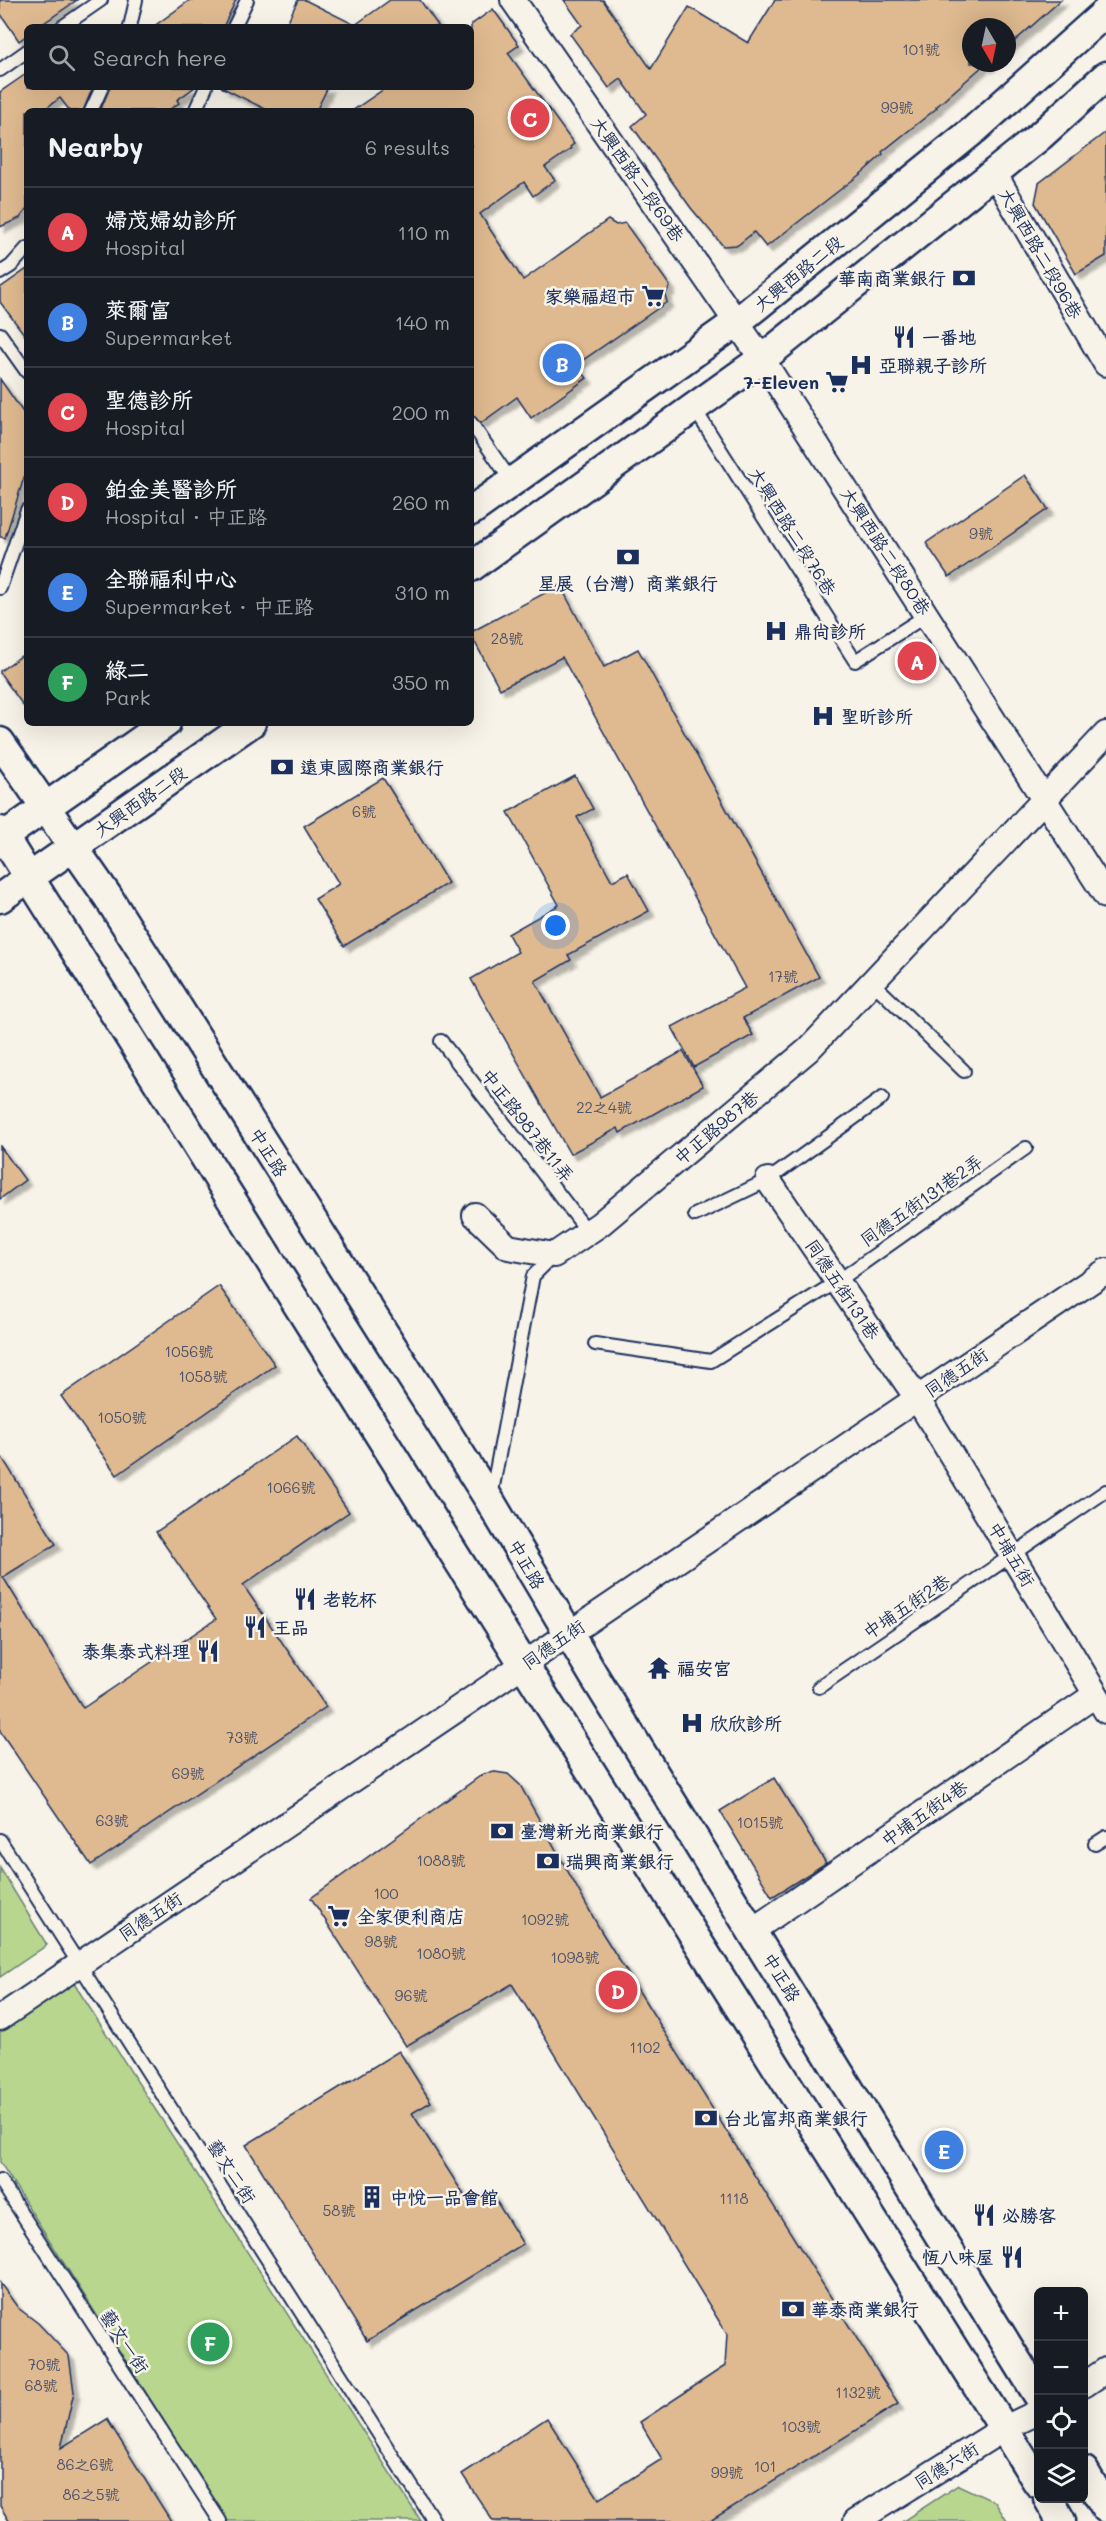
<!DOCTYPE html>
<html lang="en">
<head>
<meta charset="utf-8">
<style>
	:root { --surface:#171b24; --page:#20242c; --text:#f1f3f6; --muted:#9ea1a6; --line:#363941; --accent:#7c3aed }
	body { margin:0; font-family:Mali,"LXGW WenKai TC",sans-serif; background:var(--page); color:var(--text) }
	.controls { position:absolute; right:18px; bottom:18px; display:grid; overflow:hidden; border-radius:9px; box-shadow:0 6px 24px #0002 }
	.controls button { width:54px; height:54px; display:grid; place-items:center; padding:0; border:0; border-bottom:2px solid var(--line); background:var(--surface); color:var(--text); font:30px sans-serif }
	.compass { position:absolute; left:962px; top:18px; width:54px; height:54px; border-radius:50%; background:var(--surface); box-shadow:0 6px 24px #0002; rotate:171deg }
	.you { position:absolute; left:556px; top:926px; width:21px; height:21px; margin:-15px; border:4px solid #fff; border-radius:50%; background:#1a73e8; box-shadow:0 0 0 9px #1a73e833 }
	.badge { display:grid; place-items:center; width:39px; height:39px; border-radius:50%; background:var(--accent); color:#fff; font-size:20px; font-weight:700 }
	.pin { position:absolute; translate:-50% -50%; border:3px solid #fff; box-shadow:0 2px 6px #0006 }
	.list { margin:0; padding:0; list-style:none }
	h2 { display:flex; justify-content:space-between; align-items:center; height:78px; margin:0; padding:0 24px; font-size:26px }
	h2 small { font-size:20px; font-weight:400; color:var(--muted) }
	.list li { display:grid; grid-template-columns:39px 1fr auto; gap:18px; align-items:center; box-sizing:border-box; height:90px; padding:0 24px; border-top:2px solid var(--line) }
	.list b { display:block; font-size:22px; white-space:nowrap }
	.list p { margin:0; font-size:20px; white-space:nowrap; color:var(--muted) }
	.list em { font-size:20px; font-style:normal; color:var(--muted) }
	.icon { flex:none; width:33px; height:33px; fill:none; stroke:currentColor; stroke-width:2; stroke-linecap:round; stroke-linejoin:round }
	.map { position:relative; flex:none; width:1106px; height:2521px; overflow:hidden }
	.search { position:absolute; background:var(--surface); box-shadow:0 6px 24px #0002; left:24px; top:24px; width:450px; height:66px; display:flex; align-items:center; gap:15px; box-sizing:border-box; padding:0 21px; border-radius:9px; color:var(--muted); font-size:22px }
	.panel { position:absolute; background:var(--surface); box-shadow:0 6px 24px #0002; left:24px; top:108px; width:450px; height:618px; border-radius:9px }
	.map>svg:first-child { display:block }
</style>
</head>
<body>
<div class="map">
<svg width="1106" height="2521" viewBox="0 0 1106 2521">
	<defs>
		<filter id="shadow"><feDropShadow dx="5.5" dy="5.5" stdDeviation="1.5" flood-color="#0004"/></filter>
	</defs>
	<rect width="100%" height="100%" fill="#f7f3e8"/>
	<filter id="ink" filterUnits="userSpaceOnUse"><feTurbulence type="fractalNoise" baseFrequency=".0167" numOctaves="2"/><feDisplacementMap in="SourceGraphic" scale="12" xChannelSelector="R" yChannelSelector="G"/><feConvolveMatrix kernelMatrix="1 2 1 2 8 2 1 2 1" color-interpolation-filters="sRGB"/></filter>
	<g filter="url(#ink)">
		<g fill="#b9d68f" stroke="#6a8276" stroke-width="1.5">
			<polygon points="0,1868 47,1945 0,1977"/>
			<polygon points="73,1982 421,2521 227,2521 0,2162 0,2031"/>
			<polygon points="958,2485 995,2502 1007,2521 903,2521"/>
		</g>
		<g fill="#dfba90" stroke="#1b2f5e" stroke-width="1.5" filter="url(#shadow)">
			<polygon points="0,0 77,0 38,27 27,27 27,35 19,41 0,13"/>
			<polygon points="190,0 236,0 223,27 153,27"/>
			<polygon points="298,0 305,0 355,25 390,0 420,0 439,27 285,27"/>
			<polygon points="564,0 603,0 651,69 689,7 748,43 775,0 1061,0 1007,48 1007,27 971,27 971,63 991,63 986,67 984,65 936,107 937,108 882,152 883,154 863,172 766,247 754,232 738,245 723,246 691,208 632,126 646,114 621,79 609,88 570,34 582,25"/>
			<polygon points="493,9 519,45 508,53 574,144 570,147 571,149 545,167 555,180 533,196 524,182 480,214 523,280 608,220 616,225 625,223 670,286 665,295 667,302 576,365 587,378 531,418 517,397 481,423 471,415 471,111 352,111 387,87 471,87 471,25"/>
			<polygon points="26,74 27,87 93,87 83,111 70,111 60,98 42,111 27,111 27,209 20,218 0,227 0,92"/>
			<polygon points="110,87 195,87 177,100 179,103 167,111 100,111"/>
			<polygon points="221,87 328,87 316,111 269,111"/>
			<polygon points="1106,132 1106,256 1076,274 1035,203 1039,183"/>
			<polygon points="27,269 27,338 0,302 0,288"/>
			<polygon points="0,379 27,418 27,468 5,538 0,537"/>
			<polygon points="1025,475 1048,509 949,577 926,543"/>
			<polygon points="560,585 604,667 638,649 819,977 743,1018 753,1035 694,1067 672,1027 745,988 562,657 500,689 471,635 471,632"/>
			<polygon points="27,652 27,711 0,673 0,671"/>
			<polygon points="575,776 593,809 577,817 612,881 628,873 649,911 568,955 571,960 535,981 600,1097 683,1051 703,1086 620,1133 618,1128 570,1154 471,979 518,952 508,934 559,905 508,812"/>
			<polygon points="383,778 448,883 344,946 315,899 339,884 304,826"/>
			<polygon points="0,1146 25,1180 0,1199"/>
			<polygon points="219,1286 275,1365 117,1475 61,1396"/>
			<polygon points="297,1436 349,1512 243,1585 326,1707 91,1865 0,1731 0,1454 56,1544 3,1577 83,1708 216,1619 156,1532"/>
			<polygon points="495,1772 508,1774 520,1785 601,1931 898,2404 710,2521 493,2521 462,2474 547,2418 599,2499 662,2459 640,2422 725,2366 727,2334 512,1984 406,2046 311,1898 483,1774"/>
			<polygon points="774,1778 826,1863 772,1897 720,1811"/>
			<polygon points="399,2051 431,2102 412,2113 469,2203 490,2191 523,2244 367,2341 246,2145"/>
			<polygon points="0,2283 18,2308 38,2323 69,2356 74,2392 61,2448 107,2419 171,2521 9,2521 0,2506"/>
		</g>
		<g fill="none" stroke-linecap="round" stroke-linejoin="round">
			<g stroke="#1b2f5e" stroke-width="16">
				<g id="service">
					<polyline points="62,27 101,0"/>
					<polyline points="130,27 136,0"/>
					<polyline points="234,27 247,0"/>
					<polyline points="0,70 27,51"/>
					<polyline points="91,111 102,87"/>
					<polyline points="195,111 206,87"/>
					<polyline points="0,273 11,266 27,248"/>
					<polyline points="0,334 27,372"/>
					<polyline points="694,408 855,661 927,615"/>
					<polyline points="471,423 512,482"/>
					<polyline points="0,588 27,510"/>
					<polyline points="872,982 964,1071"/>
					<polyline points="441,1041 588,1232"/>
					<polyline points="695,1215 768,1180 882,1098"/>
					<polyline points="595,1344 711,1361 838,1281 1026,1148"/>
					<polyline points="491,1497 533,1276 554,1255"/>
					<polyline points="819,1687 1106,1491"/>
					<polyline points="0,1840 434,2521"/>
					<polyline points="1095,1844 1106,1837"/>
					<polyline points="0,2180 220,2521"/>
				</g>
			</g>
			<g stroke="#1b2f5e" stroke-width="28">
				<g id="minor">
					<polyline points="513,0 762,359 1106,896"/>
					<polyline points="994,173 1106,364"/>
					<polyline points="768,1180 917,1398 1106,1711"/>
					<polyline points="475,1215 508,1247 554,1255 600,1224 808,1050 1106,734"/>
					<polyline points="753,1930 1095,1695"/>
					<polyline points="0,2018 1106,1271"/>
					<polyline points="1084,2385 1106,2370"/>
					<polyline points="856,2521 1005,2428 1038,2412"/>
				</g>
			</g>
			<g stroke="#1b2f5e" stroke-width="33">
				<g id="tertiary">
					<polyline points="471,511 737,322 975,129 1106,12"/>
					<polyline points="471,567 762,359 1040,136 1106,76"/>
					<polyline points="0,742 108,897 490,1501 594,1676 1038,2395"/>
					<polyline points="0,831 1038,2483"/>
					<polyline points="0,839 166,723"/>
					<polyline points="0,898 251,723"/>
					<polyline points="1084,2471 1106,2508"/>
					<polyline points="1048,2498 1061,2521"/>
				</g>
			</g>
			<use href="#service" stroke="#f7f3e8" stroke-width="12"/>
			<use href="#minor" stroke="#f7f3e8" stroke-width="24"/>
			<use href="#tertiary" stroke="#f7f3e8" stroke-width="28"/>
		</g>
	</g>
	<defs>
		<g id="bank-bare" transform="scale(1.8)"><path d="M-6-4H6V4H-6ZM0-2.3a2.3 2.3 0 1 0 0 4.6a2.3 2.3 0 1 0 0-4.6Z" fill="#1b2f5e" stroke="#f7f3e8" stroke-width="2.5" paint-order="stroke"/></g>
		<g id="supermarket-bare" transform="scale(1.8)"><path d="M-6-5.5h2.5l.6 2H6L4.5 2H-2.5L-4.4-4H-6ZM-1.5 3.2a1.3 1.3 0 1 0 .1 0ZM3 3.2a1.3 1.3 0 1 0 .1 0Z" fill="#1b2f5e" stroke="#f7f3e8" stroke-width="2.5" paint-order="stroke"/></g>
		<g id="restaurant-bare" transform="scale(1.8)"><path d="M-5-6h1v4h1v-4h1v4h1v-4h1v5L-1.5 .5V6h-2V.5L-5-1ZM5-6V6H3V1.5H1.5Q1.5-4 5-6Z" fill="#1b2f5e" stroke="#f7f3e8" stroke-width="2.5" paint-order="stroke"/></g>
		<g id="hospital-bare" transform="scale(1.8)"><path d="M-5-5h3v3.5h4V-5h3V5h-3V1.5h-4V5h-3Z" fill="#1b2f5e" stroke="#f7f3e8" stroke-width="2.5" paint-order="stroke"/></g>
		<g id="temple-bare" transform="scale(1.8)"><path d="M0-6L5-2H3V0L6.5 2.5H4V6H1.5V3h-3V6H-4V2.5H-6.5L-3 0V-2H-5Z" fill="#1b2f5e" stroke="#f7f3e8" stroke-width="2.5" paint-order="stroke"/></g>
		<g id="building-bare" transform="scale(1.8)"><path d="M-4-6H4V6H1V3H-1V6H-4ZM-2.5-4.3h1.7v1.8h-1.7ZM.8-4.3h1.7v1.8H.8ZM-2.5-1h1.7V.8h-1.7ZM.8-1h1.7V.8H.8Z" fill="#1b2f5e" stroke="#f7f3e8" stroke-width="2.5" paint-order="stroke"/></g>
	</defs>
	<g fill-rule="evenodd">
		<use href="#bank-bare" x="964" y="278"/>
		<use href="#supermarket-bare" x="653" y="296"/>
		<use href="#restaurant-bare" x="904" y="337"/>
		<use href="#hospital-bare" x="861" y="365"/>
		<use href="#supermarket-bare" x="837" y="382"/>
		<use href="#bank-bare" x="628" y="557"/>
		<use href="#hospital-bare" x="776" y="631"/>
		<use href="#hospital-bare" x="823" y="716"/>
		<use href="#bank-bare" x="282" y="767"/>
		<use href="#restaurant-bare" x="305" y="1599"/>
		<use href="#restaurant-bare" x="255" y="1627"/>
		<use href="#restaurant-bare" x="208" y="1651"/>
		<use href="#temple-bare" x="659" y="1668"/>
		<use href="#hospital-bare" x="692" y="1723"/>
		<use href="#bank-bare" x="502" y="1831"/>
		<use href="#bank-bare" x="548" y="1861"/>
		<use href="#supermarket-bare" x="339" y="1916"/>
		<use href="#bank-bare" x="706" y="2118"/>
		<use href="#building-bare" x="372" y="2197"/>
		<use href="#restaurant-bare" x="984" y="2215"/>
		<use href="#restaurant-bare" x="1012" y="2257"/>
		<use href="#bank-bare" x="793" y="2309"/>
	</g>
	<g text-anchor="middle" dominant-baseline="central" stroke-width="5" stroke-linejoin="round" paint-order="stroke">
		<g font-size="15" fill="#4c526a">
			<text x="921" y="49">101號</text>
			<text x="897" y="107">99號</text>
			<text x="981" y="533">9號</text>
			<text x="507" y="638">28號</text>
			<text x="364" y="811">6號</text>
			<text x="783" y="976">17號</text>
			<text x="604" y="1107">22之4號</text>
			<text x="189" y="1351">1056號</text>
			<text x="203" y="1376">1058號</text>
			<text x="122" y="1417">1050號</text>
			<text x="291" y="1487">1066號</text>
			<text x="242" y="1737">73號</text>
			<text x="188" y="1773">69號</text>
			<text x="112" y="1820">63號</text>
			<text x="760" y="1822">1015號</text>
			<text x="441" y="1860">1088號</text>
			<text x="386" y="1893">100</text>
			<text x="545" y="1919">1092號</text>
			<text x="381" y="1941">98號</text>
			<text x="441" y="1953">1080號</text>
			<text x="575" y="1957">1098號</text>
			<text x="411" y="1995">96號</text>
			<text x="645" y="2047">1102</text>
			<text x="734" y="2198">1118</text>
			<text x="339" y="2210">58號</text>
			<text x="44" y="2364">70號</text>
			<text x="41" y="2385">68號</text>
			<text x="858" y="2392">1132號</text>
			<text x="801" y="2426">103號</text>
			<text x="85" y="2464">86之6號</text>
			<text x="765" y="2466">101</text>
			<text x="727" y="2472">99號</text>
			<text x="91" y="2494">86之5號</text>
		</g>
		<g font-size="18" fill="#1b2f5e" stroke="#f7f3e8">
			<text transform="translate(638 179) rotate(55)">大興西路二段69巷</text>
			<text transform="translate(1041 253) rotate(60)">大興西路二段96巷</text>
			<text transform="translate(798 273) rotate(-39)">大興西路二段</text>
			<text transform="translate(793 531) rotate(58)">大興西路二段76巷</text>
			<text transform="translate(886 551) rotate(57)">大興西路二段80巷</text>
			<text transform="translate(140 801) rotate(-35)">大興西路二段</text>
			<text transform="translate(528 1125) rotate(52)">中正路987巷11弄</text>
			<text transform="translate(716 1127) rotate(-40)">中正路987巷</text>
			<text transform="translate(269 1152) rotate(58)">中正路</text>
			<text transform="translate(921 1200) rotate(-35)">同德五街131巷2弄</text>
			<text transform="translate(843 1289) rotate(56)">同德五街131巷</text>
			<text transform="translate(956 1372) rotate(-34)">同德五街</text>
			<text transform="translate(1012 1554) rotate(59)">中埔五街</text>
			<text transform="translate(527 1564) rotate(60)">中正路</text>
			<text transform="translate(906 1606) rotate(-34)">中埔五街2巷</text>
			<text transform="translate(553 1644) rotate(-35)">同德五街</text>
			<text transform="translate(924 1813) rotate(-35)">中埔五街4巷</text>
			<text transform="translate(150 1916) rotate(-34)">同德五街</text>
			<text transform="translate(782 1977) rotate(58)">中正路</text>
			<text transform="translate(232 2171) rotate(57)">藝文二街</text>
			<text transform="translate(125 2341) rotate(57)">藝文一街</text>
			<text transform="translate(946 2465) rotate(-32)">同德六街</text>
		</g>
		<g font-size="18" font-weight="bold" fill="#1b2f5e" stroke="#f7f3e8" text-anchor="start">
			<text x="946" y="278" text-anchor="end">華南商業銀行</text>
			<text x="635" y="296" text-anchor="end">家樂福超市</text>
			<text x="922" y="337">一番地</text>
			<text x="879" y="365">亞聯親子診所</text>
			<text x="819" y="382" text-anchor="end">7-Eleven</text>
			<text x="628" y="583" text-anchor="middle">星展（台灣）商業銀行</text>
			<text x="794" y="631">鼎尚診所</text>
			<text x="841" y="716">聖昕診所</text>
			<text x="300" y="767">遠東國際商業銀行</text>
			<text x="323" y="1599">老乾杯</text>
			<text x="273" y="1627">王品</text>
			<text x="190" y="1651" text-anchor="end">泰集泰式料理</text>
			<text x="677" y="1668">福安宮</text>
			<text x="710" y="1723">欣欣診所</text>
			<text x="520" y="1831">臺灣新光商業銀行</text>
			<text x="566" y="1861">瑞興商業銀行</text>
			<text x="357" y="1916">全家便利商店</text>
			<text x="724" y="2118">台北富邦商業銀行</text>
			<text x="390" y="2197">中悅一品會館</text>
			<text x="1002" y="2215">必勝客</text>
			<text x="994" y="2257" text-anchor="end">恆八味屋</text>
			<text x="811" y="2309">華泰商業銀行</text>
		</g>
	</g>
</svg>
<div class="controls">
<button>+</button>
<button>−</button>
<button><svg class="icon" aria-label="locate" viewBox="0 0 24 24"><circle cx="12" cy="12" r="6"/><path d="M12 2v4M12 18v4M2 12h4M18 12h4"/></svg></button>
<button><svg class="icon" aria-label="layers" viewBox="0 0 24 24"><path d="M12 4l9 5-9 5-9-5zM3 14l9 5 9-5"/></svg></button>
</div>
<svg class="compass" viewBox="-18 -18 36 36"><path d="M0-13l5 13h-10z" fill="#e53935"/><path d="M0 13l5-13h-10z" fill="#9ea1a6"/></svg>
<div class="you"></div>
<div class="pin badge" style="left:917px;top:661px;background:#e0444e">A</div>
<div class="pin badge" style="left:562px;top:363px;background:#3f7fe0">B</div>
<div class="pin badge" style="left:530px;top:118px;background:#e0444e">C</div>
<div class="pin badge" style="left:618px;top:1990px;background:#e0444e">D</div>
<div class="pin badge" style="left:944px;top:2150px;background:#3f7fe0">E</div>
<div class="pin badge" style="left:210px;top:2342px;background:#2e9e5b">F</div>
<div class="search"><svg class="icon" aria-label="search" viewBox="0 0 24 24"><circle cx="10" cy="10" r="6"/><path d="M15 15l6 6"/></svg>Search here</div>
<section class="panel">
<h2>Nearby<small>6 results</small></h2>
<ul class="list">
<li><span class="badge" style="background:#e0444e">A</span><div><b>婦茂婦幼診所</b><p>Hospital</p></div><em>110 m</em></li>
<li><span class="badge" style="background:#3f7fe0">B</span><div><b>萊爾富</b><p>Supermarket</p></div><em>140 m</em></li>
<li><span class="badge" style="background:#e0444e">C</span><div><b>聖德診所</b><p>Hospital</p></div><em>200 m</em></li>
<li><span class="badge" style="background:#e0444e">D</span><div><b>鉑金美醫診所</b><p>Hospital · 中正路</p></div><em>260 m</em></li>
<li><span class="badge" style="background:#3f7fe0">E</span><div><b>全聯福利中心</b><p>Supermarket · 中正路</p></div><em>310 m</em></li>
<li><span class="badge" style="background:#2e9e5b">F</span><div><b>綠二</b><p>Park</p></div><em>350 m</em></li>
</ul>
</section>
</div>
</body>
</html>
